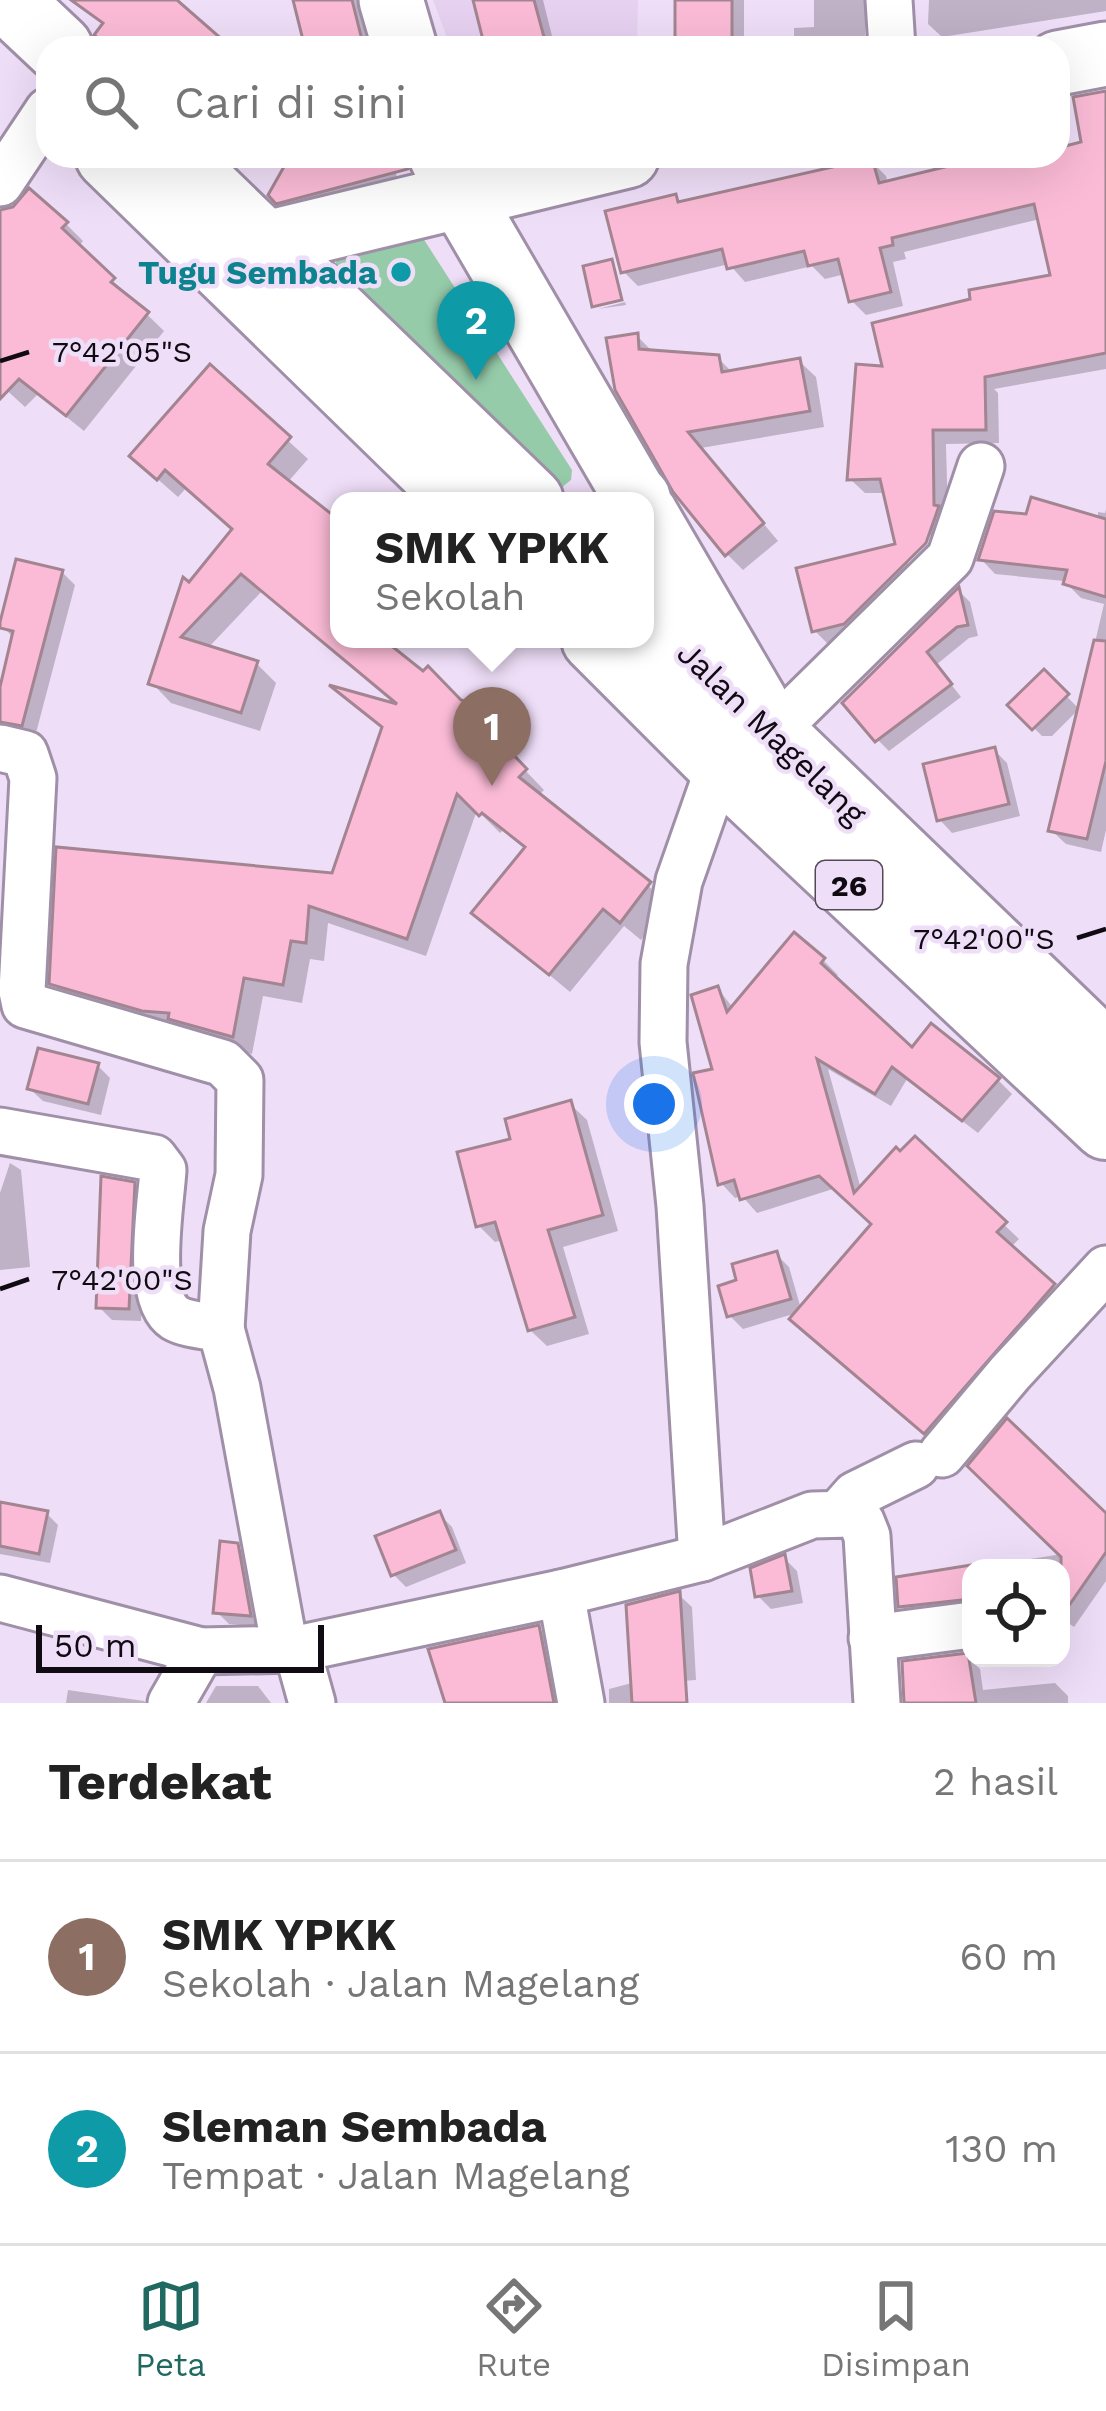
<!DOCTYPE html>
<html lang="id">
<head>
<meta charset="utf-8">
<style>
	:root { --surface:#fff; --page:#f6f6f6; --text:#222; --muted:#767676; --line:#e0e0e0; --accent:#1f6960 }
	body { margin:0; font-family:"Work Sans",sans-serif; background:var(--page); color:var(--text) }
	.controls { position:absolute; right:36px; bottom:36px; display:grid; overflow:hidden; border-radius:24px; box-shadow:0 12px 48px #0002 }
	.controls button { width:108px; height:108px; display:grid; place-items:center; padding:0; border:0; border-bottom:3px solid var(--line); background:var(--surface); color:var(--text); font:60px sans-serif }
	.scale { position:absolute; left:36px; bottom:30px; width:288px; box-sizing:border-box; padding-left:12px; border:6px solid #100a12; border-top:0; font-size:33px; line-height:42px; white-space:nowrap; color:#100a12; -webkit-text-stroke:9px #efdef8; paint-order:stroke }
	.you { position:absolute; left:654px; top:1104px; width:42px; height:42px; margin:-30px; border:9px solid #fff; border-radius:50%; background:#1a73e8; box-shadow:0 0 0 18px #1a73e833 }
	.badge { display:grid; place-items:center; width:78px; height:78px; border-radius:50%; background:var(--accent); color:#fff; font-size:39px; font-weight:700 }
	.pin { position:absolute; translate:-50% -99px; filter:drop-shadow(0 3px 6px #0008) }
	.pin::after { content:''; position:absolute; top:63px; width:42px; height:36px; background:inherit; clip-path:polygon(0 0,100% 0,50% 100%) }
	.popup { position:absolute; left:330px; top:492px; width:324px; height:156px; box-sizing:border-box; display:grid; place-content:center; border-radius:24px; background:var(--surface); filter:drop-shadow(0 3px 9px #0005); font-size:39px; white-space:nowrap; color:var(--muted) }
	.popup b { font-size:45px; color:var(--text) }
	.popup::after { content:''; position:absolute; left:50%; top:100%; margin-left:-24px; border:24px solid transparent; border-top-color:var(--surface) }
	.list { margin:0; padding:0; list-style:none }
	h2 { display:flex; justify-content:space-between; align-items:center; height:156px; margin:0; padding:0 48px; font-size:51px }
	h2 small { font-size:39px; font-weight:400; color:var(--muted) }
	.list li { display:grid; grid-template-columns:78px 1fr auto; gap:36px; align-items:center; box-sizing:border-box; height:192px; padding:0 48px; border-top:3px solid var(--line) }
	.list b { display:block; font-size:45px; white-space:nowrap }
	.list p { margin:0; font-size:39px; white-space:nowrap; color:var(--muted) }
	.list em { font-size:39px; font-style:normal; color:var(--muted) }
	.icon { flex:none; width:66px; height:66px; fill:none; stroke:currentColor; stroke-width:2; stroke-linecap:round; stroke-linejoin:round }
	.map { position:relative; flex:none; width:1106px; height:1703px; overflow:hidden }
	.search { position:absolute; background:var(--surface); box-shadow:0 12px 48px #0002; left:36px; right:36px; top:36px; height:132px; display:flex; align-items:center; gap:30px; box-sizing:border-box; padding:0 42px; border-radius:36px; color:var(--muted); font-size:45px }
	.sheet { height:540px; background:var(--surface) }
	nav { display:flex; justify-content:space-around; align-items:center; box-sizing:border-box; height:168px; border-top:3px solid var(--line); background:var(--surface); font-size:33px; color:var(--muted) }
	nav a { display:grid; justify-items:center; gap:6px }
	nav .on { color:var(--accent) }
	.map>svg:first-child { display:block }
</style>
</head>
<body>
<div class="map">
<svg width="1106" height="1703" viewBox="0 0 1106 1703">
	<rect width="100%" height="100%" fill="#efdef8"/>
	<polygon fill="#e7d1f1" points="433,0 638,0 637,48 451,48"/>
	<polygon fill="#95cba9" points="421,235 572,470 571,480 556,492 336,275 336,254"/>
	<g fill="#0003" fill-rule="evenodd">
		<polygon points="296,0 362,0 375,48 308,48"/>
		<polygon points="475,0 543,0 555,48 488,48"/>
		<rect x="678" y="0" width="66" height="48"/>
		<polygon points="814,0 865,0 865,48 794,48 794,28 814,27"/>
		<polygon points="929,0 1106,0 1106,11 942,37 928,24"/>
		<path d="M1106,94V369L994,389L998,393L999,443L946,444L948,518L940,558L829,645L815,631L899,546L886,493H865L850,479L886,369L1054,278L1040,219L904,252L906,259L893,262L903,306L866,315L852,301L845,274L825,279L812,266L745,282L729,264L638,286L623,271L675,197L683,204L871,161L886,176L888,184L994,158L1001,165L1037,156H1058V151L1084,145ZM935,531L939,535L908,566V557Z"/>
		<polygon points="294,156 392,156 400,191 295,219 272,195"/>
		<polygon points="0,212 66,224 83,241 78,247 164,331 84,431 38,394 25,407 0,384"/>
		<polygon points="625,302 626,305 598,309"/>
		<polygon points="637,336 654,353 718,358 733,373 799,361 816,377 824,427 701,448 778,541 743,570 727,554 618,389"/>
		<polygon points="210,369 308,459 287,483 339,524 339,639 396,639 389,648 460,703 485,711 504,731 500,744 544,790 538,796 669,903 641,940 624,926 570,992 475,913 527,849 503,830 500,833 477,810 426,956 328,923 324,961 310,959 302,1003 263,996 252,1054 72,1003 52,983 334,876 385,730 339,691 403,709 262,591 208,648 256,663 276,683 260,731 171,703 152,683 189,586 235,530 187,487 178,497 153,475"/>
		<polygon points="1106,509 1106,830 1101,852 1066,844 1051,830 1104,604 1081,598 1064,581 995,574 981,559 1098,520 1098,512 1105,513"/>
		<polygon points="62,572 75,585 36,733 10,726 0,717 0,700 15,639 2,626"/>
		<polygon points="959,591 970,602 978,636 969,638 936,665 961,697 889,751 878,740"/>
		<polygon points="1044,673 1079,709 1052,736 1042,736 1011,705"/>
		<polygon points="994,750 1007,763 1020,816 952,833 940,820"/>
		<polygon points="794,936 823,960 838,975 834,979 913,1052 998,1080 1012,1094 978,1133 907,1079 891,1106 828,1069 861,1189 915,1140 1019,1239 1010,1248 1068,1300 940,1446 790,1315 743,1329 730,1316 740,1282 776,1254 789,1267 801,1309 875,1224 836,1188 757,1213 742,1196 735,1198 721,1183 716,1071 718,989 734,1009"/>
		<polygon points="97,1065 110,1078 101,1115 43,1101 30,1089"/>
		<polygon points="570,1104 587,1120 618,1231 563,1247 589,1334 547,1346 530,1330 503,1240 495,1242 478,1225 514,1141"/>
		<polygon points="10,1163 21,1170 30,1267 0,1270 0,1193"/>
		<polygon points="133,1185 147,1198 141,1321 112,1320 99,1307"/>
		<polygon points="0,1505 46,1513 58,1525 50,1563 0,1554"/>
		<polygon points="439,1514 452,1527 466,1563 406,1587 393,1574"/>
		<polygon points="1106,1517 1106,1581 1074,1627 1061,1618 1061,1568 972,1568 1062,1554"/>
		<polygon points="237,1546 250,1559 262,1627 229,1624 216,1611"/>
		<polygon points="784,1558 797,1571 803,1603 771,1609 758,1596"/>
		<polygon points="971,1568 971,1611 914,1618 901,1606"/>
		<polygon points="679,1595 692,1607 696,1680 654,1683 666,1703 609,1703 609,1689 643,1680"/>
		<polygon points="538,1628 551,1641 563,1703 451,1703"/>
		<polygon points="967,1656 980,1669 983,1690 1055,1683 1068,1696 1068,1703 905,1703"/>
		<polygon points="216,1686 258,1686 271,1703 206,1703"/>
		<polygon points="68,1690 144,1701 146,1703 66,1703"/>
	</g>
	<g fill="#fbbbd6" stroke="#a28591" stroke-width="3">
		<polygon points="71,0 177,0 232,48 111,48 94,35 103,23"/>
		<polygon points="293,0 352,0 364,48 305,48"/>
		<polygon points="473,0 534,0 547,48 485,48"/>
		<rect x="675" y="0" width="57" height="48"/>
		<polygon points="1106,91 1106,353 985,377 986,430 933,430 934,505 939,506 926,543 844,624 812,632 796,568 895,544 880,479 847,480 856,364 882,366 872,323 970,299 969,290 1050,275 1034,204 892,238 893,245 880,248 891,292 849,302 838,259 808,266 804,251 727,269 722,249 621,273 605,211 676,194 678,202 872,158 879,183 990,156 996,156 997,162 1024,156 1058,156 1058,148 1081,142 1073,97"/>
		<polygon points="290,156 406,156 408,169 276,204 268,195"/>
		<polygon points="29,188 68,222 62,228 115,278 111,282 149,312 66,416 19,379 0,399 0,210 13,207"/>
		<polygon points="612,259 622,300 592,307 583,266"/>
		<polygon points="638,333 639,349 719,355 722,372 800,358 810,411 688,432 764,523 725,556 673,492 615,390 606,338"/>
		<polygon points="210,364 291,437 268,464 339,520 339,639 383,639 423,671 428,666 461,700 487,708 482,722 527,769 519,777 651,882 620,923 603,909 549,975 471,913 525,847 482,813 479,816 457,794 407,939 309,906 306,943 291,941 283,985 244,978 233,1037 168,1019 169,1013 142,1011 49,984 56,847 332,873 382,727 329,685 397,704 241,574 181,637 258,661 241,713 148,684 183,577 189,582 232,529 165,470 157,480 129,456"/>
		<polygon points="1031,497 1106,519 1106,597 1063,584 1067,570 978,560 994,511 1026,514"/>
		<polygon points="16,559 63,570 22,726 0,722 0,687 13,631 0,628 0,622"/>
		<polygon points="959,587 968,625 957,627 927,652 952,684 875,742 842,703"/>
		<polygon points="1094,640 1106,641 1106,761 1087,839 1048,831"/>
		<polygon points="1044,669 1069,694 1032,730 1007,705"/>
		<polygon points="995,747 1009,804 937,821 923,764"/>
		<polygon points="794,932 825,958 821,963 912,1047 931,1023 1000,1078 962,1121 892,1067 875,1094 817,1059 854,1193 896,1147 900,1151 915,1136 1007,1222 997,1232 1055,1284 924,1434 789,1319 871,1224 819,1176 740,1200 734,1180 718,1185 693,1073 712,1069 691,995 718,986 727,1012"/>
		<polygon points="38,1048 99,1063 88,1104 27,1089"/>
		<polygon points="571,1100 603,1215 548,1230 575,1317 528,1331 495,1222 476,1227 457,1152 510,1139 505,1119"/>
		<polygon points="101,1176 135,1182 129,1309 96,1308"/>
		<polygon points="777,1251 791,1299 727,1317 718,1286 736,1280 732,1264"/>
		<polygon points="1007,1418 1106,1513 1106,1552 1061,1617 1061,1557 967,1466"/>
		<polygon points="0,1502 48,1511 39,1554 0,1546"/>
		<polygon points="440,1511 456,1550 391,1576 375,1536"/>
		<polygon points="220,1541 238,1543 251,1616 213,1613"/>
		<polygon points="785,1554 792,1591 755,1597 750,1568"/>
		<polygon points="971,1565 971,1599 898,1607 896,1577"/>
		<polygon points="680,1591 687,1703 632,1703 626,1605"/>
		<polygon points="539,1625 554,1703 445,1703 428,1649"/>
		<polygon points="968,1653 976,1703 904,1703 902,1661"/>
	</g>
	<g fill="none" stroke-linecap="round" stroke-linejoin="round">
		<g stroke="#9f8fa7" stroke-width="51">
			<g id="street">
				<polyline points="889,0 892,48"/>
				<polyline points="0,183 48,111"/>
				<polyline points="773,732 950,558 981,466"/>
				<polyline points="0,748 25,754 33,778 22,991 25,1005 223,1063 240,1080 239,1175 227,1231 221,1329"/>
				<path d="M0,1131L154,1158L163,1170C161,1204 144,1298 175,1318C187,1325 208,1326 221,1329L237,1388L285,1649"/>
				<polyline points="942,1454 1010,1373 1106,1269"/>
				<polyline points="840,1512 855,1495 916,1465"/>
				<polyline points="702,1558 680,1206 663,1042 664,964 679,881 720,764"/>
				<polyline points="561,1593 581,1703"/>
				<polyline points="0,1598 201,1651"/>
				<polyline points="872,1638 971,1625"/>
				<polyline points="297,1649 312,1703"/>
				<polyline points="171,1703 201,1651 297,1649 561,1593 702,1558 812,1515 852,1514 861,1521 867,1536 877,1703"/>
			</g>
		</g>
		<g stroke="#9f8fa7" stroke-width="69">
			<g id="secondary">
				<polyline points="391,0 405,48"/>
				<polyline points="1058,63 1106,54"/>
				<polyline points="441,156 459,194 638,501"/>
				<polyline points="266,243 627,156"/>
				<polyline points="645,513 756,703"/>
			</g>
		</g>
		<g stroke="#9f8fa7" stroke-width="72">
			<g id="highway">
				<polyline points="8,0 59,48"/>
				<polyline points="109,156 463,501"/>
				<polyline points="173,156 530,501"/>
				<polyline points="635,501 637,499"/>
				<polyline points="645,611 1106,1055"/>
				<polyline points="595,639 720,764 1106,1126"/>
			</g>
		</g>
		<use href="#street" stroke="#fff" stroke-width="45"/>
		<use href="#secondary" stroke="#fff" stroke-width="63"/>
		<use href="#highway" stroke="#fff" stroke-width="66"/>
	</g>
	<path fill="none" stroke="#100a12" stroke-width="4.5" d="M0,361L29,352M1077,938L1106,929M0,1289L29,1279"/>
	<circle fill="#0f9aa8" stroke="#efdef8" stroke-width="4.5" cx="401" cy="272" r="12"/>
	<g text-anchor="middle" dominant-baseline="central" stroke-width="9" stroke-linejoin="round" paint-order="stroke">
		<rect fill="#efdef8" stroke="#534a57" stroke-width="3" x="816" y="861" width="66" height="48" rx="9"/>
		<g font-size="30" font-weight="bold" fill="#100a12">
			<text x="849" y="885">26</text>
		</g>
		<g font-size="33" font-weight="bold" fill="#0d838f" stroke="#efdef8" text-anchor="end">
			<text x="377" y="272">Tugu Sembada</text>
		</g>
		<g font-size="33" fill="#100a12" stroke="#efdef8">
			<text transform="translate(772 733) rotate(44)">Jalan Magelang</text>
		</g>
	</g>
	<g font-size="30" text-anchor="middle" fill="#100a12" stroke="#efdef8" stroke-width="9" stroke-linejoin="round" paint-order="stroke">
		<text x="122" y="362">7°42'05"S</text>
		<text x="984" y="949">7°42'00"S</text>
		<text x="122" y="1290">7°42'00"S</text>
	</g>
</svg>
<div class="controls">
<button><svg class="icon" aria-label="locate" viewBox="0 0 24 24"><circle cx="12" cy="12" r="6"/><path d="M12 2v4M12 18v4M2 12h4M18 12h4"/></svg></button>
</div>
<div class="scale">50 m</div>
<div class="you"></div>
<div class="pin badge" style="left:492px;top:786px;background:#8d6e63">1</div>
<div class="popup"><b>SMK YPKK</b>Sekolah</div>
<div class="pin badge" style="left:476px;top:380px;background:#0f9aa8">2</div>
<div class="search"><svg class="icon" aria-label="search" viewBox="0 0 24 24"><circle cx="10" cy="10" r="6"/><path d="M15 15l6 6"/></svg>Cari di sini</div>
</div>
<section class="sheet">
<h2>Terdekat<small>2 hasil</small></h2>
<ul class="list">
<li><span class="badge" style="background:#8d6e63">1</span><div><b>SMK YPKK</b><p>Sekolah · Jalan Magelang</p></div><em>60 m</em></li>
<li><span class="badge" style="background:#0f9aa8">2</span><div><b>Sleman Sembada</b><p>Tempat · Jalan Magelang</p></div><em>130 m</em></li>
</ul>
</section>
<nav>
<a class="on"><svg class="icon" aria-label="map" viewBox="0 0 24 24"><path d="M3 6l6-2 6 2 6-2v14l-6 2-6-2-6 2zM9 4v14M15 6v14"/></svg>Peta</a>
<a><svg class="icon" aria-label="directions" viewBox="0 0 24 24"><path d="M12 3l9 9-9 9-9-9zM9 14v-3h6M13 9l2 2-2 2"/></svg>Rute</a>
<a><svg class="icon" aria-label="saved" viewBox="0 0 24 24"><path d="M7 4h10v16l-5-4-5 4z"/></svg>Disimpan</a>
</nav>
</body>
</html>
